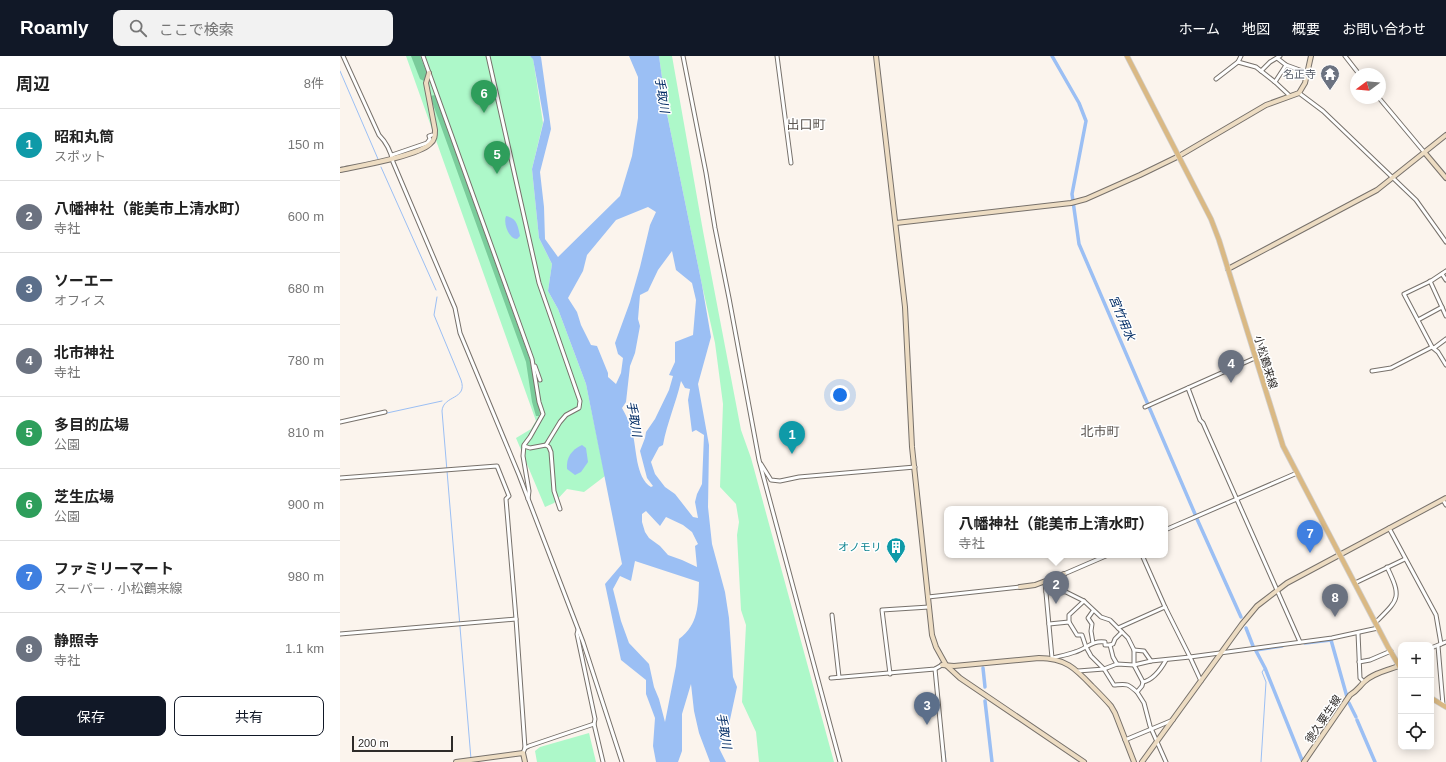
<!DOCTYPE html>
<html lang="ja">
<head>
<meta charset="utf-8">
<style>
	:root { --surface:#fff; --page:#f2f2f2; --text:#222; --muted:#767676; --line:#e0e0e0; --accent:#111827 }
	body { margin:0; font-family:Helvetica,"Noto Sans JP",sans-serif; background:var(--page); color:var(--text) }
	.controls { position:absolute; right:12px; bottom:12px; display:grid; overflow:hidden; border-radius:8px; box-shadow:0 2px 10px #0003 }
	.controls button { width:36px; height:36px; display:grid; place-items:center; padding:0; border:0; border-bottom:1px solid var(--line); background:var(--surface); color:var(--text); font:20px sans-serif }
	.compass { position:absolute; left:1010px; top:12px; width:36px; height:36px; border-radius:50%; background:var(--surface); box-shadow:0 2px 10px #0003; rotate:254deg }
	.scale { position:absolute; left:12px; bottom:10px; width:101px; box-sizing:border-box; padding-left:4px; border:2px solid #2e2b29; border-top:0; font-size:11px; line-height:14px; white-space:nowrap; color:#2e2b29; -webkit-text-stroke:3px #fff; paint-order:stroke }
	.you { position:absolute; left:500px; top:339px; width:14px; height:14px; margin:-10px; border:3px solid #fff; border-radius:50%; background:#1a73e8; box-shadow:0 0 0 6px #1a73e833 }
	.badge { display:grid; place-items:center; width:26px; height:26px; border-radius:50%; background:var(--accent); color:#fff; font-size:13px; font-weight:700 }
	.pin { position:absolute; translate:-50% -33px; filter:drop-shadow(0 1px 2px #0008) }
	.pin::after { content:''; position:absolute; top:21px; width:14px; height:12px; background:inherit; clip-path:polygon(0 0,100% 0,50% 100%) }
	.popup { position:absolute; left:604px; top:450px; width:224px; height:52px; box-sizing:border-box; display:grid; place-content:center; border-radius:8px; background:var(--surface); filter:drop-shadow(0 1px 3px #0005); font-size:13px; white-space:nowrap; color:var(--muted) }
	.popup b { font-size:15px; color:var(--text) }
	.popup::after { content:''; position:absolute; left:50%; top:100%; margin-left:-8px; border:8px solid transparent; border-top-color:var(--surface) }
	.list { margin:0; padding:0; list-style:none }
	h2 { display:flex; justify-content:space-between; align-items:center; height:52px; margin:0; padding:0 16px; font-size:17px }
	h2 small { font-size:13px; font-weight:400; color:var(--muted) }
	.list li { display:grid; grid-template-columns:26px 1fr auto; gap:12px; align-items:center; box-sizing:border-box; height:72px; padding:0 16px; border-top:1px solid var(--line) }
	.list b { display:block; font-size:15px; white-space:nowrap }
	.list p { margin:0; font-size:13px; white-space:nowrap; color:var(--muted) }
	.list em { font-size:13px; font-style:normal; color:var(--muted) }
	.actions { display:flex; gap:8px; padding:12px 16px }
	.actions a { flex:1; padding:9px 0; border:1px solid var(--accent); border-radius:8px; text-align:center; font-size:14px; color:var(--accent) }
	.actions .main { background:var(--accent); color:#fff }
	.icon { flex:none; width:22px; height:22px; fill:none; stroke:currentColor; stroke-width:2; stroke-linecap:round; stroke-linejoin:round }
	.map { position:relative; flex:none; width:1106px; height:706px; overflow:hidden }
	header { display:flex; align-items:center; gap:24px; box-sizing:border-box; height:56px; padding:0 20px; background:var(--accent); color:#fff }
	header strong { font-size:19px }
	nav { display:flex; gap:22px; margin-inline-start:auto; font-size:14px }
	.search { width:280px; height:36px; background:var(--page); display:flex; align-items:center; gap:10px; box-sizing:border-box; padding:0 14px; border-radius:8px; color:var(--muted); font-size:15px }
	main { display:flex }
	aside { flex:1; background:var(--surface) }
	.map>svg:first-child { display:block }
</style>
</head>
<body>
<header>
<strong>Roamly</strong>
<div class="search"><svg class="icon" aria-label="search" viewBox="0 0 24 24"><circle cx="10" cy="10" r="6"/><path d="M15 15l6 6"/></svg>ここで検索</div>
<nav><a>ホーム</a><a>地図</a><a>概要</a><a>お問い合わせ</a></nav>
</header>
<main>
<aside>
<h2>周辺<small>8件</small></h2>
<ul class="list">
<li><span class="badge" style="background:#0f9aa8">1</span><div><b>昭和丸筒</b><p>スポット</p></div><em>150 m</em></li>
<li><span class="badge" style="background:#6b7280">2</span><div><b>八幡神社（能美市上清水町）</b><p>寺社</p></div><em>600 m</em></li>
<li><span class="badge" style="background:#5c6f8a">3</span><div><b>ソーエー</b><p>オフィス</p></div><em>680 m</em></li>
<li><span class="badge" style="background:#6b7280">4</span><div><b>北市神社</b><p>寺社</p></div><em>780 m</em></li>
<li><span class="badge" style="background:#2e9e5b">5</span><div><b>多目的広場</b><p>公園</p></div><em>810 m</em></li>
<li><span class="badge" style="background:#2e9e5b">6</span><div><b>芝生広場</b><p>公園</p></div><em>900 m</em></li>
<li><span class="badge" style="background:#3f7fe0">7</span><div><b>ファミリーマート</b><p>スーパー · 小松鶴来線</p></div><em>980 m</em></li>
<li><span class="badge" style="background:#6b7280">8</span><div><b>静照寺</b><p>寺社</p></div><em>1.1 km</em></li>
</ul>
<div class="actions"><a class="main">保存</a><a>共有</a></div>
</aside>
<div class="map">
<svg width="1106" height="706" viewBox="0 0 1106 706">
	<rect width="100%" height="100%" fill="#fbf4ed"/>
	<g fill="#adf8c9">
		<polygon points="66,0 190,0 193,2 203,67 192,113 199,182 212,208 208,235 218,253 246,328 265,420 244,436 227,433 214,447 205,451 176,382 191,373 196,365"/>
		<polygon points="319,0 332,0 363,175 401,374 411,402 494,706 419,706 416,676 402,646 406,569 401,554 397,479 399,466 396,448 380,431 383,348 375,287 362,229 327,58"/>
		<polygon points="249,677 256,706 197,706 195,695 200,691"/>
	</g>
	<g fill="#7acc9b">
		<polygon points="71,0 80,0 87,17 84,25 80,23"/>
		<polygon points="95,39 190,304 200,357 199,360 196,360 192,346 186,306 90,40"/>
	</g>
	<g fill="#9bbff4" fill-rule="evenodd">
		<path d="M190,0H200L201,1L211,73L200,116L204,151L205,183L218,201L280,140L292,100L298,62V21L289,0H319L327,58L362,229L371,281L358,328L369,389L368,451L372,488L385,536L389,562L393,621L397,631L388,673L379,692L386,706H370L359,677L354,655L351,628L342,658V695L338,706H316L313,690L315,662L306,638V624L281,604L265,528L282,508L246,328L218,253L208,235L212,208L199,182L192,113L204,64L193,3ZM308,151L316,156L310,169L300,211L290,246L275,287L278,298L283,302L281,317L276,328L268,321V317L257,290L251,289L241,269L237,256L228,242L243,215L247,199L276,164ZM332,195L336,214L352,227L356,244L353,279L335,286V306L329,319L333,320L329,334L315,363L306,376L305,382L300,395L307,422L313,430L311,431C295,421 297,392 292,375C290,367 286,359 282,352L286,346L290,310L295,297L300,270L298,263L300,239L308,235L318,214ZM341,325L345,332L350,333L348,344L352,376L356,374L364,379L362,428L357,438L355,446L358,462L353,461L335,438L325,431L315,418L311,406L319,391L323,389C327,367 336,347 341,325ZM306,455L320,470L326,461L343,469L352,476L358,488L355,490L357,511L342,504L328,499L320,490L309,482L305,476L302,466V458ZM295,505L359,526C358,549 359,568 339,583L336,610L325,666L319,643L314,631L309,608L289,587L281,565L273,533L280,520L291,525Z"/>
		<path d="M166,160C177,162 178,170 180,180L177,183C169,183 163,168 166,160Z"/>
		<path d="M242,389L246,392L248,406L241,416L235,419L227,413C226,402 231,394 242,389Z"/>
	</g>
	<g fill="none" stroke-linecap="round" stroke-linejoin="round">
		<g stroke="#9bbff4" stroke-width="1">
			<polyline points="0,15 38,103"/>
			<polyline points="41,111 96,234"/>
			<path d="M97,241L94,259L121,324C128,344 103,339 102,355L131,703"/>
			<polyline points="47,357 102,345"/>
			<polyline points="605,695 606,706"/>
			<polyline points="921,706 926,626 922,616 925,612"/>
		</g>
		<g stroke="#9bbff4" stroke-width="3.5">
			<polyline points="712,0 739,47 746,65 732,138 739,188 855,458"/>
			<polyline points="857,463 901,561"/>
			<polyline points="906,572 913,590"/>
			<polyline points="965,587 991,584 1007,641"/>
			<polyline points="915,593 925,612 962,704"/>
			<polyline points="916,594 942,590"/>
			<polyline points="643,612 645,631"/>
			<polyline points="645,645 652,706"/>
			<polyline points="1009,647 1016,661"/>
			<polyline points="1017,664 1035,706"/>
		</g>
		<g stroke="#77716b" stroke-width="5">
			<g id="street">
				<path d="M3,0L39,79C46,86 51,96 53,106L115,252L120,277L179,419L243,586L282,706"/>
				<polyline points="83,0 192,303 199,346 203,358 190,381 184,389 183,400 189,435 188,443"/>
				<polyline points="148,0 199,227 240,345 239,352 226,359 220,366 206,389 190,392 184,390"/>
				<polyline points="343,0 366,117 375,172 389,242 419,404 500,706"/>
				<polyline points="437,0 451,107"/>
				<polyline points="1005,0 1019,18"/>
				<polyline points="937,2 946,9 968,17"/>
				<polyline points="898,6 916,11 935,26 950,40"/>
				<polyline points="921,15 930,6 940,0"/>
				<polyline points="876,23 898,6 901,0"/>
				<polyline points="935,26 946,9"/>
				<polyline points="959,37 983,55 1076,144 1106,186"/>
				<polyline points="1039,42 1085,97"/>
				<polyline points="52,99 87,87 90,83 89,80 92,79"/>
				<polyline points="1106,215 1091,225 1064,238 1092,291 1098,296 1106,309"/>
				<polyline points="1102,218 1106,224"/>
				<polyline points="1090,225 1106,260"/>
				<polyline points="1078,264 1102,251"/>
				<polyline points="1094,292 1106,283"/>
				<polyline points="195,310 200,324"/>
				<polyline points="1032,315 1051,312 1092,291"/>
				<polyline points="848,332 860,364 863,367 960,586"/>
				<polyline points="805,351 915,302"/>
				<polyline points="0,366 45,356"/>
				<polyline points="206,389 209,391 211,396 214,435 220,453"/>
				<polyline points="421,408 431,424 440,425 459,421 575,411"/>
				<polyline points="0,422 157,410 169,440 166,443 176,563 185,692 183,697"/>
				<polyline points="1103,444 1106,449"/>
				<polyline points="1049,472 1096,559 1101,588"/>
				<polyline points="825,474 957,417"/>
				<polyline points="802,499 825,551 850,601 861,625"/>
				<polyline points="724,518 768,499"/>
				<path d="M705,526L712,602C720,600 727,599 735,596C746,593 752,584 765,586V589H770L773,601L777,608"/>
				<polyline points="1015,527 1065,503"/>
				<polyline points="706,536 717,535 726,536 744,545 761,561 770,564 788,582 794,594 794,609 803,626 802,630 797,636 804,647 810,670 826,706"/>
				<polyline points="588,541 680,531"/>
				<polyline points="753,555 748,562 752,568 751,575 753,587"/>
				<polyline points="492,559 499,621"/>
				<polyline points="729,566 729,559 744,545"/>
				<path d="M1036,566C1059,543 1062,542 1047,511"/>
				<path d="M709,568L729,566L737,579H742L746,591L751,600L764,613L774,629C787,628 787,627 797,636"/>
				<polyline points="778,572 825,551"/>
				<polyline points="1018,577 1020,622 1024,626"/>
				<polyline points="0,578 176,563"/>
				<polyline points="770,589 773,588 775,583 782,576"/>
				<polyline points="1098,590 1103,649"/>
				<polyline points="1091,592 1106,586"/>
				<polyline points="794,594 804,595 811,605"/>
				<polyline points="1019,606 1030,604 1051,595"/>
				<polyline points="595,613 604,706"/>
				<polyline points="738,615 764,613 777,608 794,609 811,605 850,601 992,582 1038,572"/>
				<polyline points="550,618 542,554 589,551"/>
				<polyline points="491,622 595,613 602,609"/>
				<path d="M803,626C813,624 821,613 826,604"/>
				<polyline points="254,668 263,706"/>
				<polyline points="785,684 833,664"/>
				<polyline points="185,692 189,690 254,668 255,663 237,578 238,574"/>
			</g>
		</g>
		<g stroke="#77716b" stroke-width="6">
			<g id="secondary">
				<polyline points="536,0 565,251 572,391 592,579 596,591 606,609 620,622 744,706"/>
				<polyline points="1085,97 1106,122"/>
				<path d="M0,114C19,110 78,100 90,88C95,84 95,79 95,74L86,27L89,17"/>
				<polyline points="556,167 731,147 746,143 800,119 839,100 926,49 959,37 965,27 971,0"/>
				<polyline points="888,213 1037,134 1106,79"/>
				<polyline points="680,531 695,529 724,518"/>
				<path d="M602,609L614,610L699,602C725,602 735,612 752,630C758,636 765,643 771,650L775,657L794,706"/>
				<polyline points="116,706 183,697 185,706"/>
				<polyline points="802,706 902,568 917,550 947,527 1106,442"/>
				<path d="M964,706L1010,639C1018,634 1018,632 1024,626C1033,617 1048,614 1059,610"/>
			</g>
		</g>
		<g stroke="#d1d0d0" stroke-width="6">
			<g id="primary">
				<polyline points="787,0 871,163 879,184 943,390 1048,591 1061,613"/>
				<polyline points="1091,642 1106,651"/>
			</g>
		</g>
		<use href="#street" stroke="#fff" stroke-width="3"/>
		<use href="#secondary" stroke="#eddcc2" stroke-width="4"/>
		<use href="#primary" stroke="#dab984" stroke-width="4.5"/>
	</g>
	<defs>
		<g id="temple-pin" transform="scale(1)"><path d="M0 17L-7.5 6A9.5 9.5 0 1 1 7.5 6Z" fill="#6b7280" stroke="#fff"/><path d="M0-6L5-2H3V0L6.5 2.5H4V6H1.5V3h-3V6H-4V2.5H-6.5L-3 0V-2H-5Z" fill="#fff"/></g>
		<g id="building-pin" transform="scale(1)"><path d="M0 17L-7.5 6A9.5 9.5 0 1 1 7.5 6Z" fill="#0f9aa8" stroke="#fff"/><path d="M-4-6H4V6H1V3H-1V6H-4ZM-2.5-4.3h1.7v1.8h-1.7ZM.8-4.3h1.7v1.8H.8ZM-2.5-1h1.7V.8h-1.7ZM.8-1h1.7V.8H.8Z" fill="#fff"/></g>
	</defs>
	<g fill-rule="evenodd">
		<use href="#temple-pin" x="990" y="18"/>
		<use href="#building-pin" x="556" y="491"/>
	</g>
	<g text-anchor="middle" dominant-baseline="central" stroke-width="3" stroke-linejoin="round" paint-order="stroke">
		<g font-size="11" fill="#5b616d" stroke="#fff" text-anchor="end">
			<text x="976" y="18">名正寺</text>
		</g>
		<g font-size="11" fill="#2e2b29" stroke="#fff">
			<text transform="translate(926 306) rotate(73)">小松鶴来線</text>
			<text transform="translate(983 663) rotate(-56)">徳久粟生線</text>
		</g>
		<g font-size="11" fill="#0d838f" stroke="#fff" text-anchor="end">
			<text x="542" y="491">オノモリ</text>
		</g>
		<g font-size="12" font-style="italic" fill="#012b64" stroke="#fff">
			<text transform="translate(322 39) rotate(81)">手取川</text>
			<text transform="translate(782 262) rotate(67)">宮竹用水</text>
			<text transform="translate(294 363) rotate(80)">手取川</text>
			<text transform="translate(384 675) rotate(80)">手取川</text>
		</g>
		<g font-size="13" fill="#5b5550" stroke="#fff">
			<text x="466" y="68">出口町</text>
			<text x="760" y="375">北市町</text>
		</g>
	</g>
</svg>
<div class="controls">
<button>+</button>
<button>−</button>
<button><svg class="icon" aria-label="locate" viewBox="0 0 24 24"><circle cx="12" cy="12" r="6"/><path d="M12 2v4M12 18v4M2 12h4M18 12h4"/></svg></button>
</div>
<svg class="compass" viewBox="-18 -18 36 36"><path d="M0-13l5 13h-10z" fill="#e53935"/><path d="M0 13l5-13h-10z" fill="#767676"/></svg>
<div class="scale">200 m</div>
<div class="you"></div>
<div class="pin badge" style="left:452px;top:398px;background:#0f9aa8">1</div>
<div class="pin badge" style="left:716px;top:548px;background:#6b7280">2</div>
<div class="popup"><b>八幡神社（能美市上清水町）</b>寺社</div>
<div class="pin badge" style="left:587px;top:669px;background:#5c6f8a">3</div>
<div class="pin badge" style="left:891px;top:327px;background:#6b7280">4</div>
<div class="pin badge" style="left:157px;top:118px;background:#2e9e5b">5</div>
<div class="pin badge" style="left:144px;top:57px;background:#2e9e5b">6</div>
<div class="pin badge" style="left:970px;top:497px;background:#3f7fe0">7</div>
<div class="pin badge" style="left:995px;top:561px;background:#6b7280">8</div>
</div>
</main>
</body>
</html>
